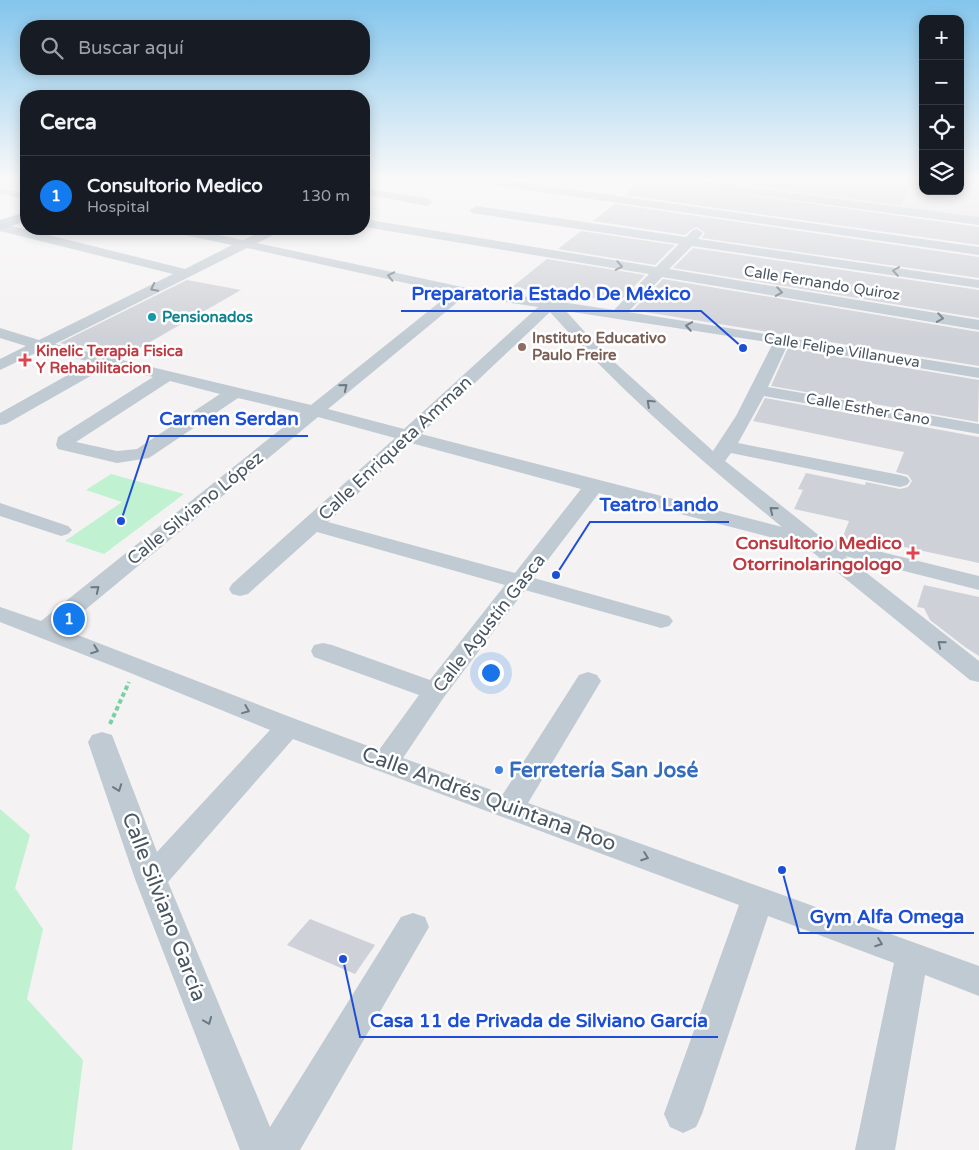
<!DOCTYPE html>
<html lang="es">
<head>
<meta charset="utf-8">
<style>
	:root { --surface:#171b24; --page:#242831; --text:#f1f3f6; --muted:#9ea1a6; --line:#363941; --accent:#137bee }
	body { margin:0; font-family:"Varela Round",sans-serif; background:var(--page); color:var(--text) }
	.controls { position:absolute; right:15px; top:15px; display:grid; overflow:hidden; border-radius:10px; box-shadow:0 2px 12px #0003 }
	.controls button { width:45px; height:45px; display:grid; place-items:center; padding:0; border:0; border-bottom:1px solid var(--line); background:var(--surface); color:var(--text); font:25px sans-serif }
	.you { position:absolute; left:490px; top:672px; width:18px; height:18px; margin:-12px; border:4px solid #fff; border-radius:50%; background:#1a73e8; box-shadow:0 0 0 8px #1a73e833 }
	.badge { display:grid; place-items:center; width:32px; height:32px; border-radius:50%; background:var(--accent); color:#fff; font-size:16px; font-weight:700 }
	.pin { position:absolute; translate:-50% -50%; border:2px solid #fff; box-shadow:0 1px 5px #0006 }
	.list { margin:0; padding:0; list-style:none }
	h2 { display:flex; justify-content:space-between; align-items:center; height:65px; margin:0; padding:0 20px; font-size:21px }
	h2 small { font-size:16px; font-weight:400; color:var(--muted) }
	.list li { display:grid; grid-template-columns:32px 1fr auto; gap:15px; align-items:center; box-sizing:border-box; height:80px; padding:0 20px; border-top:1px solid var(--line) }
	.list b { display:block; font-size:19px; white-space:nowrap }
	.list p { margin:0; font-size:16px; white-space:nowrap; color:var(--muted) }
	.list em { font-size:16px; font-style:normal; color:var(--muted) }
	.icon { flex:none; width:28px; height:28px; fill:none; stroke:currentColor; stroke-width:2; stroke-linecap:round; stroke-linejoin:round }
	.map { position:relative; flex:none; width:979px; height:1150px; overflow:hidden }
	.search { position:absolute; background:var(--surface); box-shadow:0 2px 12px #0003; left:20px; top:20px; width:350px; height:55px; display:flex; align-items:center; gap:12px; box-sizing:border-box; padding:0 18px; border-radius:20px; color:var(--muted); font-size:19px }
	.panel { position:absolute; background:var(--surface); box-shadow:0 2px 12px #0003; left:20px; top:90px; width:350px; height:145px; border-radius:20px }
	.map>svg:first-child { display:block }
</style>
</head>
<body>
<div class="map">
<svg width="979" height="1150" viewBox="0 0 979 1150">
	<rect width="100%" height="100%" fill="#f4f2f2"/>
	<polygon fill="#e5e3e4" points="758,178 923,178 923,191 960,191 960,178 979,178 979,219 748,190"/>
	<g fill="#c0f2d2">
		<polygon points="111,474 184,494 104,554 65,541 122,502 86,490"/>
		<polygon points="0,809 30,835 15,888 43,929 27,999 83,1060 72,1150 0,1150"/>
	</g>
	<g fill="#ced1d7">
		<polygon points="715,178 894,178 914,181 901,205 715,181"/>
		<polygon points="643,180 979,227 979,245 624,195"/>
		<polygon points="615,204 979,257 979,278 702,238 705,233 697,227 692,229 685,235 593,221"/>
		<polygon points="581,231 675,245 655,265 558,249"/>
		<polygon points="693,248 979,290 979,318 673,268"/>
		<polygon points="547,259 645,275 619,302 565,293 562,296 512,287"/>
		<polygon points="663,279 979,332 979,366 633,310"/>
		<polygon points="187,280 241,290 122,358 60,343"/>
		<polygon points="788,348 979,380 978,422 771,386"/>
		<polygon points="765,398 979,437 979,563 900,546 899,551 842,539 849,521 794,509 803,490 798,489 806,473 865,485 866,482 900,489 908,487 912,481 908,475 896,472 904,452 753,421"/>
		<polygon points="924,585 979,597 979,656 965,647 930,620 924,608 917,607"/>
		<polygon points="310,919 375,945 355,974 287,945"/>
	</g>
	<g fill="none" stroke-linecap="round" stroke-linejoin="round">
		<polyline stroke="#76d2a2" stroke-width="4" stroke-dasharray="4.5 3" stroke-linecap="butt" points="110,724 129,682"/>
		<g fill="#c0cad2" fill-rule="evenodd">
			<polygon points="461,178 491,178 979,247 979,255 466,181"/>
			<polygon points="645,178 677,178 979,217 979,225 650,181"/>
			<polygon points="0,188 26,193 26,199 0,194"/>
			<polygon points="364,188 427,198 433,202 427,206 364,194"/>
			<path d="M476,206L686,237L693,230L697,229L703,233L698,239L979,280V288L692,246L669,269L979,320V330L662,277L628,312L979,368V378L787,346L768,387L979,424V434L764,396L738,443L900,475L907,477L910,481L907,485L900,487L731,453L725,461L821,537L979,576V590L845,556L979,661V682L970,680L805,546L599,493L534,578L669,616L673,621L669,626L661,628L525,590L444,697L403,758L503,794L579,675L588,672L597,675L601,681L528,803L979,966V996L925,975L895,1150H855L894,963L768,916L702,1114L696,1127L683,1133L670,1127L664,1114L739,905L293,739L168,882L270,1127L401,917L413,913L425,917L429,927L300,1150H240L135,879L88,742L92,735L102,732L112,735L157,852L270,730L128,672L0,622V607L41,621L301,413L238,398L149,458L117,463L58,449L56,445L58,437L153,377L108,366L6,424L0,425V413L91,362L42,350L0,370V359L26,346L0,338V328L39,340L173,274L0,231V223L185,269L232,245L170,232L168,229H190L243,240L267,229H282L280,232L257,243L462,287L614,310L649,274L364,227V219L656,267L679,244L472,213L470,210ZM247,248L451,293L311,405L55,344ZM465,296L538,307L404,429L328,409ZM566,311L773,343L736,416L713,451L602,351ZM550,312C620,391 700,460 782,527L421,434ZM170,381L220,394L137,449L117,451L76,442ZM318,417L395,438L232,584L229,589L232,594L240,596L248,594L317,532L505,585L430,680L332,645L323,643L314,645L311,651L314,657L419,695L379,750L298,720L62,629ZM411,443L581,489L515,573L328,522Z"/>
			<polygon points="0,503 68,526 72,530 68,534 61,536 0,516"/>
		</g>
		<polygon fill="#b1c3d1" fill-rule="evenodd" points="26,212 26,221 0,230 0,220"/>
	</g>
	<defs><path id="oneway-chevron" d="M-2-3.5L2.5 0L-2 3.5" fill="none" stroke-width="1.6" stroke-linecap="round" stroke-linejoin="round" transform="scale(1.25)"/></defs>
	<g stroke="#6d7983">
		<use href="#oneway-chevron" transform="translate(619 266) rotate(10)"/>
		<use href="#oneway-chevron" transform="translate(896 271) rotate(-172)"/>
		<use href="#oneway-chevron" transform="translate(391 276) rotate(-168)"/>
		<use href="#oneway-chevron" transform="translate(154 288) rotate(153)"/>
		<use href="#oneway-chevron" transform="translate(779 292) rotate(9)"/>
		<use href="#oneway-chevron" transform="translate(940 318) rotate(9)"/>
		<use href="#oneway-chevron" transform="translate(689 326) rotate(-171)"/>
		<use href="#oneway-chevron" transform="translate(344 387) rotate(-39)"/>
		<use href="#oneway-chevron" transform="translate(650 403) rotate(-137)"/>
		<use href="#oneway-chevron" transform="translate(773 510) rotate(-141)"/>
		<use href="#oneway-chevron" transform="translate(96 589) rotate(-39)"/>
		<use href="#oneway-chevron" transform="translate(941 644) rotate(-141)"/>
		<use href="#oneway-chevron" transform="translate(95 650) rotate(21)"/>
		<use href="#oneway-chevron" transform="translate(246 710) rotate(22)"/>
		<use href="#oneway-chevron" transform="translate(118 788) rotate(70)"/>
		<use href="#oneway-chevron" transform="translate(645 857) rotate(20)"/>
		<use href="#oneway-chevron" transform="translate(879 943) rotate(20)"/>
		<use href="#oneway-chevron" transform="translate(208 1021) rotate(68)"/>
	</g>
	<linearGradient id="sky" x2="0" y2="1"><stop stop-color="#83c5ec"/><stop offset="0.53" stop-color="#faf9f9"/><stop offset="1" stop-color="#faf9f9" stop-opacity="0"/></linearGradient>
	<rect width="979" height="339" fill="url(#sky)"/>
	<circle fill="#0f9aa8" stroke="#fff" stroke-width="2" cx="152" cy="317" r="5"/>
	<circle fill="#8d6e63" stroke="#fff" stroke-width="2" cx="522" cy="347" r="5"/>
	<g fill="#e0444e" stroke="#fff" stroke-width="2">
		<path d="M22.5 352.5h5v5h5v5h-5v5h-5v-5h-5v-5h5z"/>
		<path d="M910.5 545.5h5v5h5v5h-5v5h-5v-5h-5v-5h5z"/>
	</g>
	<circle fill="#3f7fe0" stroke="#fff" stroke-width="2" cx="499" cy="770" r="5"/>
	<g text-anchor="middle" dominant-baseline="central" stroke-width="5" stroke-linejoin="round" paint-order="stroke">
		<g font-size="15" fill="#495661" stroke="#fff">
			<text transform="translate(822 283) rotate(9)">Calle Fernando Quiroz</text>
			<text transform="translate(842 350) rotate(9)">Calle Felipe Villanueva</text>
			<text transform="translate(868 409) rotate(10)">Calle Esther Cano</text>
		</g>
		<g font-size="15" font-weight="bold" fill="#0d838f" stroke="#fff" text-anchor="start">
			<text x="162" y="317">Pensionados</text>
		</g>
		<g font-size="15" font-weight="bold" fill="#785e54" stroke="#fff" text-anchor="start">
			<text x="532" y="338">Instituto Educativo<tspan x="532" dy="17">Paulo Freire</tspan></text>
		</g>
		<g font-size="15" font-weight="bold" fill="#be3a42" stroke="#fff" text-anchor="start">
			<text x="36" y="351">Kinelic Terapia Fisica<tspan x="36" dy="17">Y Rehabilitacion</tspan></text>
		</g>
		<g font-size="18" fill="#495661" stroke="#fff">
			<text transform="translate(395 448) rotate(-43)">Calle Enriqueta Amman</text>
			<text transform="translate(195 508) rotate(-39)">Calle Silviano López</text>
			<text transform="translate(489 623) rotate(-52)">Calle Agustín Gasca</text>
		</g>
		<g font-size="18" font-weight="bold" fill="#be3a42" stroke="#fff" text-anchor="end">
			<text x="902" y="543">Consultorio Medico<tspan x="902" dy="21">Otorrinolaringologo</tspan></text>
		</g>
		<g font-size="21" font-weight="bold" fill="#366cbe" stroke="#fff" text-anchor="start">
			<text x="509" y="770">Ferretería San José</text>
		</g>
		<g font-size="21" fill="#495661" stroke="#fff">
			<text transform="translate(489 799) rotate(20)">Calle Andrés Quintana Roo</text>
			<text transform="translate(164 907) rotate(69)">Calle Silviano García</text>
		</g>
	</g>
	<path fill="none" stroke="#1d4ed8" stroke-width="2" d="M743 348L701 311H401M121 521L149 436H308M556 575L590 522H729M782 870L799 933H974M343 959L360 1037H718"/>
	<g fill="#1d4ed8" stroke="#fff" stroke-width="2">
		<circle cx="743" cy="348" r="5"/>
		<circle cx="121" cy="521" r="5"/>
		<circle cx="556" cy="575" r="5"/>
		<circle cx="782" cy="870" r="5"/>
		<circle cx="343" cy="959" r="5"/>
	</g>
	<g font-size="19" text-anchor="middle" font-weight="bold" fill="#1d4ed8" stroke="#fff" stroke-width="5" stroke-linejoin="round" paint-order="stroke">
		<text x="551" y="300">Preparatoria Estado De México</text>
		<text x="229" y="425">Carmen Serdan</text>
		<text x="659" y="511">Teatro Lando</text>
		<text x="887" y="923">Gym Alfa Omega</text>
		<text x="539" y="1027">Casa 11 de Privada de Silviano García</text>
	</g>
</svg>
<div class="controls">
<button>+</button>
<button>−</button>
<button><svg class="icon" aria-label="locate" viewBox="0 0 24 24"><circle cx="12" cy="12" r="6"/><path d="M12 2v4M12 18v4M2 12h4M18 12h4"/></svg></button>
<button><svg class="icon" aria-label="layers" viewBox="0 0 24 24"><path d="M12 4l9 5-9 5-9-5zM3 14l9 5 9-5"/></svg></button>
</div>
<div class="you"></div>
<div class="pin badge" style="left:69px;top:619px">1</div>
<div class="search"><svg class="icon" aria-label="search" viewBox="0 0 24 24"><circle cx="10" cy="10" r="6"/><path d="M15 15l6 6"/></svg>Buscar aquí</div>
<section class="panel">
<h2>Cerca<small></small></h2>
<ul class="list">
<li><span class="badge">1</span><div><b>Consultorio Medico</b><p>Hospital</p></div><em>130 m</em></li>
</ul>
</section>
</div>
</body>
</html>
